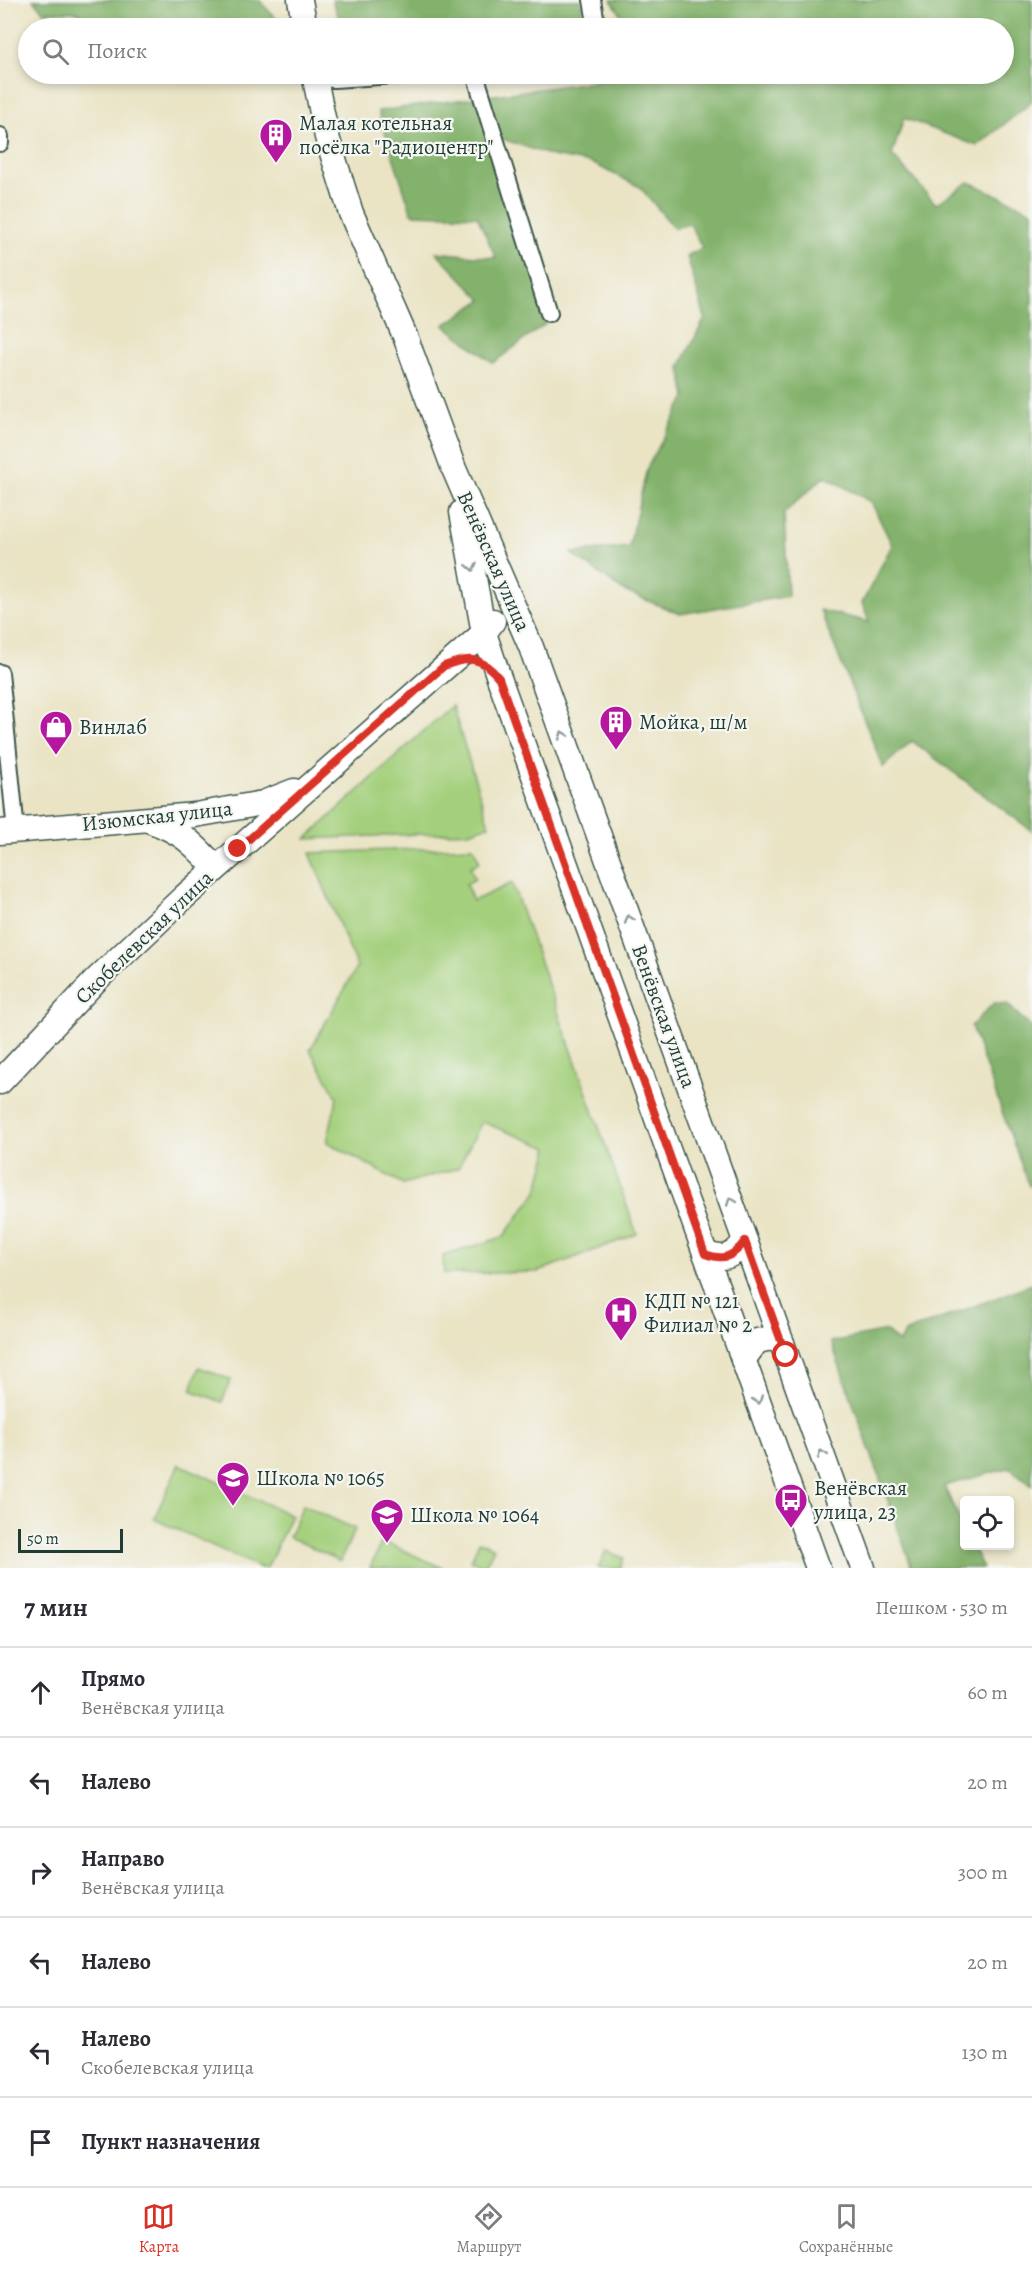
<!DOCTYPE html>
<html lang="ru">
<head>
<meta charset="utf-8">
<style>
	:root { --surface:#fff; --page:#f2f2f3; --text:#2b2b33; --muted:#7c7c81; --line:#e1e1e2; --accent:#d93025 }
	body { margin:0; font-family:Alegreya,serif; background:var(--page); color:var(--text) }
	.controls { position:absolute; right:18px; bottom:18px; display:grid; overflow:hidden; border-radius:6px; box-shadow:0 3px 9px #0003 }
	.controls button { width:54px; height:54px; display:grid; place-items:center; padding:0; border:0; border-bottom:2px solid var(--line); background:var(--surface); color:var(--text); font:30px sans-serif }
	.scale { position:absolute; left:18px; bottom:15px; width:105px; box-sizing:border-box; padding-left:6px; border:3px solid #1f3d34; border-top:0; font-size:16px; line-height:21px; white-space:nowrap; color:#1f3d34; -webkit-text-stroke:4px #f6f6f2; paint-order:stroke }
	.stop { position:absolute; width:18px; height:18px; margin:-14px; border:4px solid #d93025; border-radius:50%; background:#fff }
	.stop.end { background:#d93025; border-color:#fff; box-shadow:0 2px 6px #0008 }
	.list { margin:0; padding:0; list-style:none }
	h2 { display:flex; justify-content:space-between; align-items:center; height:78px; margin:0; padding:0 24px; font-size:26px }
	h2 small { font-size:20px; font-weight:400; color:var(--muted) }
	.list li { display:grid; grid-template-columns:39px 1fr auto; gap:18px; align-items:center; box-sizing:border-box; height:90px; padding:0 24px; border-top:2px solid var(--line) }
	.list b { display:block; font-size:22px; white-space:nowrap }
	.list p { margin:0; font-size:20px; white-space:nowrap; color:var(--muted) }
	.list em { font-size:20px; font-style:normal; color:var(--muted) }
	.icon { flex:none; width:33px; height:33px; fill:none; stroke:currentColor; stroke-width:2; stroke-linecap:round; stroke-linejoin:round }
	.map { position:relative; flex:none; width:1032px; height:1568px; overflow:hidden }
	.search { position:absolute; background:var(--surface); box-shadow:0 3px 9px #0003; left:18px; right:18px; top:18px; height:66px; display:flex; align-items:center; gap:15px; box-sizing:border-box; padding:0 21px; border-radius:33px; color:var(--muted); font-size:22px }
	.sheet { height:618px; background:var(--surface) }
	nav { display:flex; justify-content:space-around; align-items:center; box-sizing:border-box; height:84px; border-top:2px solid var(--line); background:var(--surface); font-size:16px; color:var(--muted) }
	nav a { display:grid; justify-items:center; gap:3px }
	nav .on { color:var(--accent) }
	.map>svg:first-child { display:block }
</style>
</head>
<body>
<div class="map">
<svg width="1032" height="1568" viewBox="0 0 1032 1568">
	<rect width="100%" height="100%" fill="#f6f6f2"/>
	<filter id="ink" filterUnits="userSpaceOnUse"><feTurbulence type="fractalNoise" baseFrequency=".0167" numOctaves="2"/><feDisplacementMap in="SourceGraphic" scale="12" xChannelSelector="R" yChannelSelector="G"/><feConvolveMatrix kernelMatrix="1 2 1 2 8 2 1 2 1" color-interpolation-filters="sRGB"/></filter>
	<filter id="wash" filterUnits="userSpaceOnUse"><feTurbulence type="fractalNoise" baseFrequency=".008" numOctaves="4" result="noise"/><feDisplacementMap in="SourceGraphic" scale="24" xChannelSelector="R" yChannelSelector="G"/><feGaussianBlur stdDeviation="1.35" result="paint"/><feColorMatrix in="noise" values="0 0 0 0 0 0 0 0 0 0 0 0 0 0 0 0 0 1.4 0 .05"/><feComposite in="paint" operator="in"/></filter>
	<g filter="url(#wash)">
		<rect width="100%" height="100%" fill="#eae4c5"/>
		<g fill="#a4d07d" stroke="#628658" stroke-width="1.5">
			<polygon points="452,705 489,825 469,832 306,839"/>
			<polygon points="473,847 480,862 470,867 475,879 466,884 473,901 512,883 637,1234 537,1272 444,1274 443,1256 503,1237 537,1192 549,1148 482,1122 458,1168 403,1184 327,1142 337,1097 310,1050 357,967 310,853"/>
			<polygon points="199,1367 231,1380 222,1402 191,1390"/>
			<polygon points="179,1464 291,1515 267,1568 261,1568 154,1519"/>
			<polygon points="303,1505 355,1529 340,1561 289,1537"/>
			<polygon points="382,1541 443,1568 370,1568"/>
			<polygon points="479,1541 494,1548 485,1566 471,1560"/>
			<polygon points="606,1551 624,1558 620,1568 598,1568"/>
		</g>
		<g fill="#83b26c" stroke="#517850" stroke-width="1.5">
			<polygon points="33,0 259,0 279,22 279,28 97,28 77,12 44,12"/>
			<polygon points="332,0 581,0 582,19 578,28 343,28"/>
			<polygon points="611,0 1032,0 1032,102 977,146 904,118 892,155 936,204 969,182 1032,211 1032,831 912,741 883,767 820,610 869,622 862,603 892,545 871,502 825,476 784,513 788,596 680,614 624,591 571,553 629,547 647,468 686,397 680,367 705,318 687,256 702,248 690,224 674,228 640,187 592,163 552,156 500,138 556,316 493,363 444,325 482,300 436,252 496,258 477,216 412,214 378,111 597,81 605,74 1004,74 1004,28 630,28"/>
			<polygon points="994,1003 1007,1004 1032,1028 1032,1185 1029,1186 971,1026"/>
			<polygon points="1032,1284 1032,1485 1009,1468 944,1486 964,1529 964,1546 972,1546 983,1568 912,1568 831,1342 886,1331 899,1343 906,1332"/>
		</g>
	</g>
	<g filter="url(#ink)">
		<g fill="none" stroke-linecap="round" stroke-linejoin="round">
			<g stroke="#3d564a" stroke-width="20">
				<g id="street">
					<polyline points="592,0 597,28"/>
					<polyline points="475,74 549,313"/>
					<polyline points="315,78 334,79 411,74"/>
					<polyline points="0,136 0,143"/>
					<polyline points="0,673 16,831"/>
				</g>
			</g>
			<g stroke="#3d564a" stroke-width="27">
				<g id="secondary">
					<polyline points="300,0 305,28"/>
					<polyline points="314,74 327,137 351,213 405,336 454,469 531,647 863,1568"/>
					<polyline points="462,512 484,633 499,678 818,1568"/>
					<path d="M151,821C184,833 192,843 216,868"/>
					<polyline points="0,832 195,815 263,803 294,791"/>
					<polyline points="0,1082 97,979 184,897 484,633 493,621"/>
					<path d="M705,1253C724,1261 733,1257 745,1241"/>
					<polyline points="743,1360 757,1341 772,1338 782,1343"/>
				</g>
			</g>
			<use href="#street" stroke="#fff" stroke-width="16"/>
			<use href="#secondary" stroke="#fff" stroke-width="24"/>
		</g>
		<defs><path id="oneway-chevron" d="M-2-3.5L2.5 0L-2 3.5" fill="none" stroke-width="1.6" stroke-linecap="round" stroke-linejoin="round" transform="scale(1.5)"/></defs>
		<g stroke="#8f9e9a">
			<use href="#oneway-chevron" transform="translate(472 567) rotate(79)"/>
			<use href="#oneway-chevron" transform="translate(563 735) rotate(-110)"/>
			<use href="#oneway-chevron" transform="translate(629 919) rotate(-110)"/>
			<use href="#oneway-chevron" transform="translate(731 1201) rotate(-110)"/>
			<use href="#oneway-chevron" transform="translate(758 1400) rotate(70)"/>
			<use href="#oneway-chevron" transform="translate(822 1454) rotate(-110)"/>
		</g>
	</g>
	<g fill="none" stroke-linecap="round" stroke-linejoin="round" filter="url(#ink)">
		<path stroke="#d93025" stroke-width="8" d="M238,849L444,666C469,656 481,656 499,678L705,1254C724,1261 733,1257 745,1241L786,1355"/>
	</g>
	<defs>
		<g id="building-pin" transform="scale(1.725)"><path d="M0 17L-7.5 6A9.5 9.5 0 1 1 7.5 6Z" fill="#b5179e" stroke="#f6f6f2"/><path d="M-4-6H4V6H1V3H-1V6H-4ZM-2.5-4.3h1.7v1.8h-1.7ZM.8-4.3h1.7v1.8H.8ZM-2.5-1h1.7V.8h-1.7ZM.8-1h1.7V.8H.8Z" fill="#fff"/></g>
		<g id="shop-pin" transform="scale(1.725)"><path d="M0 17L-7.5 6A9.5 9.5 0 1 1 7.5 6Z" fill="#b5179e" stroke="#f6f6f2"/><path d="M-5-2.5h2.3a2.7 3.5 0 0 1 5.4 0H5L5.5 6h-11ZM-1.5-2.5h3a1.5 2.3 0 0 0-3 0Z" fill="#fff"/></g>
		<g id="hospital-pin" transform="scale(1.725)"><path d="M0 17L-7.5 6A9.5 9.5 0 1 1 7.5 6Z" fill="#b5179e" stroke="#f6f6f2"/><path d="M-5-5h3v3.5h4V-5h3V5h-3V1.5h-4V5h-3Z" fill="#fff"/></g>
		<g id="school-pin" transform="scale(1.725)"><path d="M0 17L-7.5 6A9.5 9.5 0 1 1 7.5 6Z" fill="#b5179e" stroke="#f6f6f2"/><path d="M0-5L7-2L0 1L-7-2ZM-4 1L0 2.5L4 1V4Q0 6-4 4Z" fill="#fff"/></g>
		<g id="bus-pin" transform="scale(1.725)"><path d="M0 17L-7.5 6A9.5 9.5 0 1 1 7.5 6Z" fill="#b5179e" stroke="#f6f6f2"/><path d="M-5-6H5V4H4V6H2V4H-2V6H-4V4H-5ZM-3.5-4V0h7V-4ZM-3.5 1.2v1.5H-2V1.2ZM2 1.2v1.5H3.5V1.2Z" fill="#fff"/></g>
	</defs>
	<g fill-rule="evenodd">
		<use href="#building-pin" x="276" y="135"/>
		<use href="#building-pin" x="616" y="722"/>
		<use href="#shop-pin" x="56" y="727"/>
		<use href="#hospital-pin" x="621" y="1313"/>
		<use href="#school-pin" x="233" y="1478"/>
		<use href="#bus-pin" x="791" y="1500"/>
		<use href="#school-pin" x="387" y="1515"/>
	</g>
	<g text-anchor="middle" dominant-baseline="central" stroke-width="4.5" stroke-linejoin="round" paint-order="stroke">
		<g font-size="21" fill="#1f3d34" stroke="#f6f6f2" text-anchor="start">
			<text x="299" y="123">Малая котельная<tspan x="299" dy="24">посёлка "Радиоцентр"</tspan></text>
			<text x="639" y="722">Мойка, ш/м</text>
			<text x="79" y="727">Винлаб</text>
			<text x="644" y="1301">КДП № 121<tspan x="644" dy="24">Филиал № 2</tspan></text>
			<text x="256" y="1478">Школа № 1065</text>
			<text x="814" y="1488">Венёвская<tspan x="814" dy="24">улица, 23</tspan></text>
			<text x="410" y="1515">Школа № 1064</text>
		</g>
		<g font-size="21" fill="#1f3d34" stroke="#f6f6f2">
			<text transform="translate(494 561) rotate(66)">Венёвская улица</text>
			<text transform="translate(157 816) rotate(-6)">Изюмская улица</text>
			<text transform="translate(144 937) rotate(-44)">Скобелевская улица</text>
			<text transform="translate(664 1016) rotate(70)">Венёвская улица</text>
		</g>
	</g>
</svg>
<div class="controls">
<button><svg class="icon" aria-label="locate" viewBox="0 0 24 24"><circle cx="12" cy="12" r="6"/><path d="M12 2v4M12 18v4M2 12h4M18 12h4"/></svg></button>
</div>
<div class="scale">50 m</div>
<div class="stop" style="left:786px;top:1355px"></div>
<div class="stop end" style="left:238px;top:849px"></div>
<div class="search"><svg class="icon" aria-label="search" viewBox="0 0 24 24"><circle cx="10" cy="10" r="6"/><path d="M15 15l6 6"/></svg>Поиск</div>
</div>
<section class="sheet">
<h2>7 мин<small>Пешком · 530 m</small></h2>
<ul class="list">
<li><svg class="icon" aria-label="ahead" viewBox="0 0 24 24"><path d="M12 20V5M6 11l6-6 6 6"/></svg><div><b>Прямо</b><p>Венёвская улица</p></div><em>60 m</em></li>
<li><svg class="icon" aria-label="left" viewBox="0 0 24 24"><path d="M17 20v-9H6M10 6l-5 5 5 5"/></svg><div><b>Налево</b></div><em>20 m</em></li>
<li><svg class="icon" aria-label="right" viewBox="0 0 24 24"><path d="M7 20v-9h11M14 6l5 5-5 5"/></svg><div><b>Направо</b><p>Венёвская улица</p></div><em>300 m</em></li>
<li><svg class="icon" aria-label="left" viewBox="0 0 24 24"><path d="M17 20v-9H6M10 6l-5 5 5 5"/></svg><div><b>Налево</b></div><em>20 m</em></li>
<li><svg class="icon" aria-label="left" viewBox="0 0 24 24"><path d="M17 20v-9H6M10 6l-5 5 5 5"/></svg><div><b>Налево</b><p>Скобелевская улица</p></div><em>130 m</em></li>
<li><svg class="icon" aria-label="arrive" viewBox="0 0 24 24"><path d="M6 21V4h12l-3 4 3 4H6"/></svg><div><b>Пункт назначения</b></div></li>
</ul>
</section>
<nav>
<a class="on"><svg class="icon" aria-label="map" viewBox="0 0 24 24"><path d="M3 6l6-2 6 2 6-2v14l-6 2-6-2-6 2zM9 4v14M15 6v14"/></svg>Карта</a>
<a><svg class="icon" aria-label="directions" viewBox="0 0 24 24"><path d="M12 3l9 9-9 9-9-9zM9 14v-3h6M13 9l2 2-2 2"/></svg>Маршрут</a>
<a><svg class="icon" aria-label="saved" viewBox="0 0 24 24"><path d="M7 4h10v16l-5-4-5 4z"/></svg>Сохранённые</a>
</nav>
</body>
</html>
